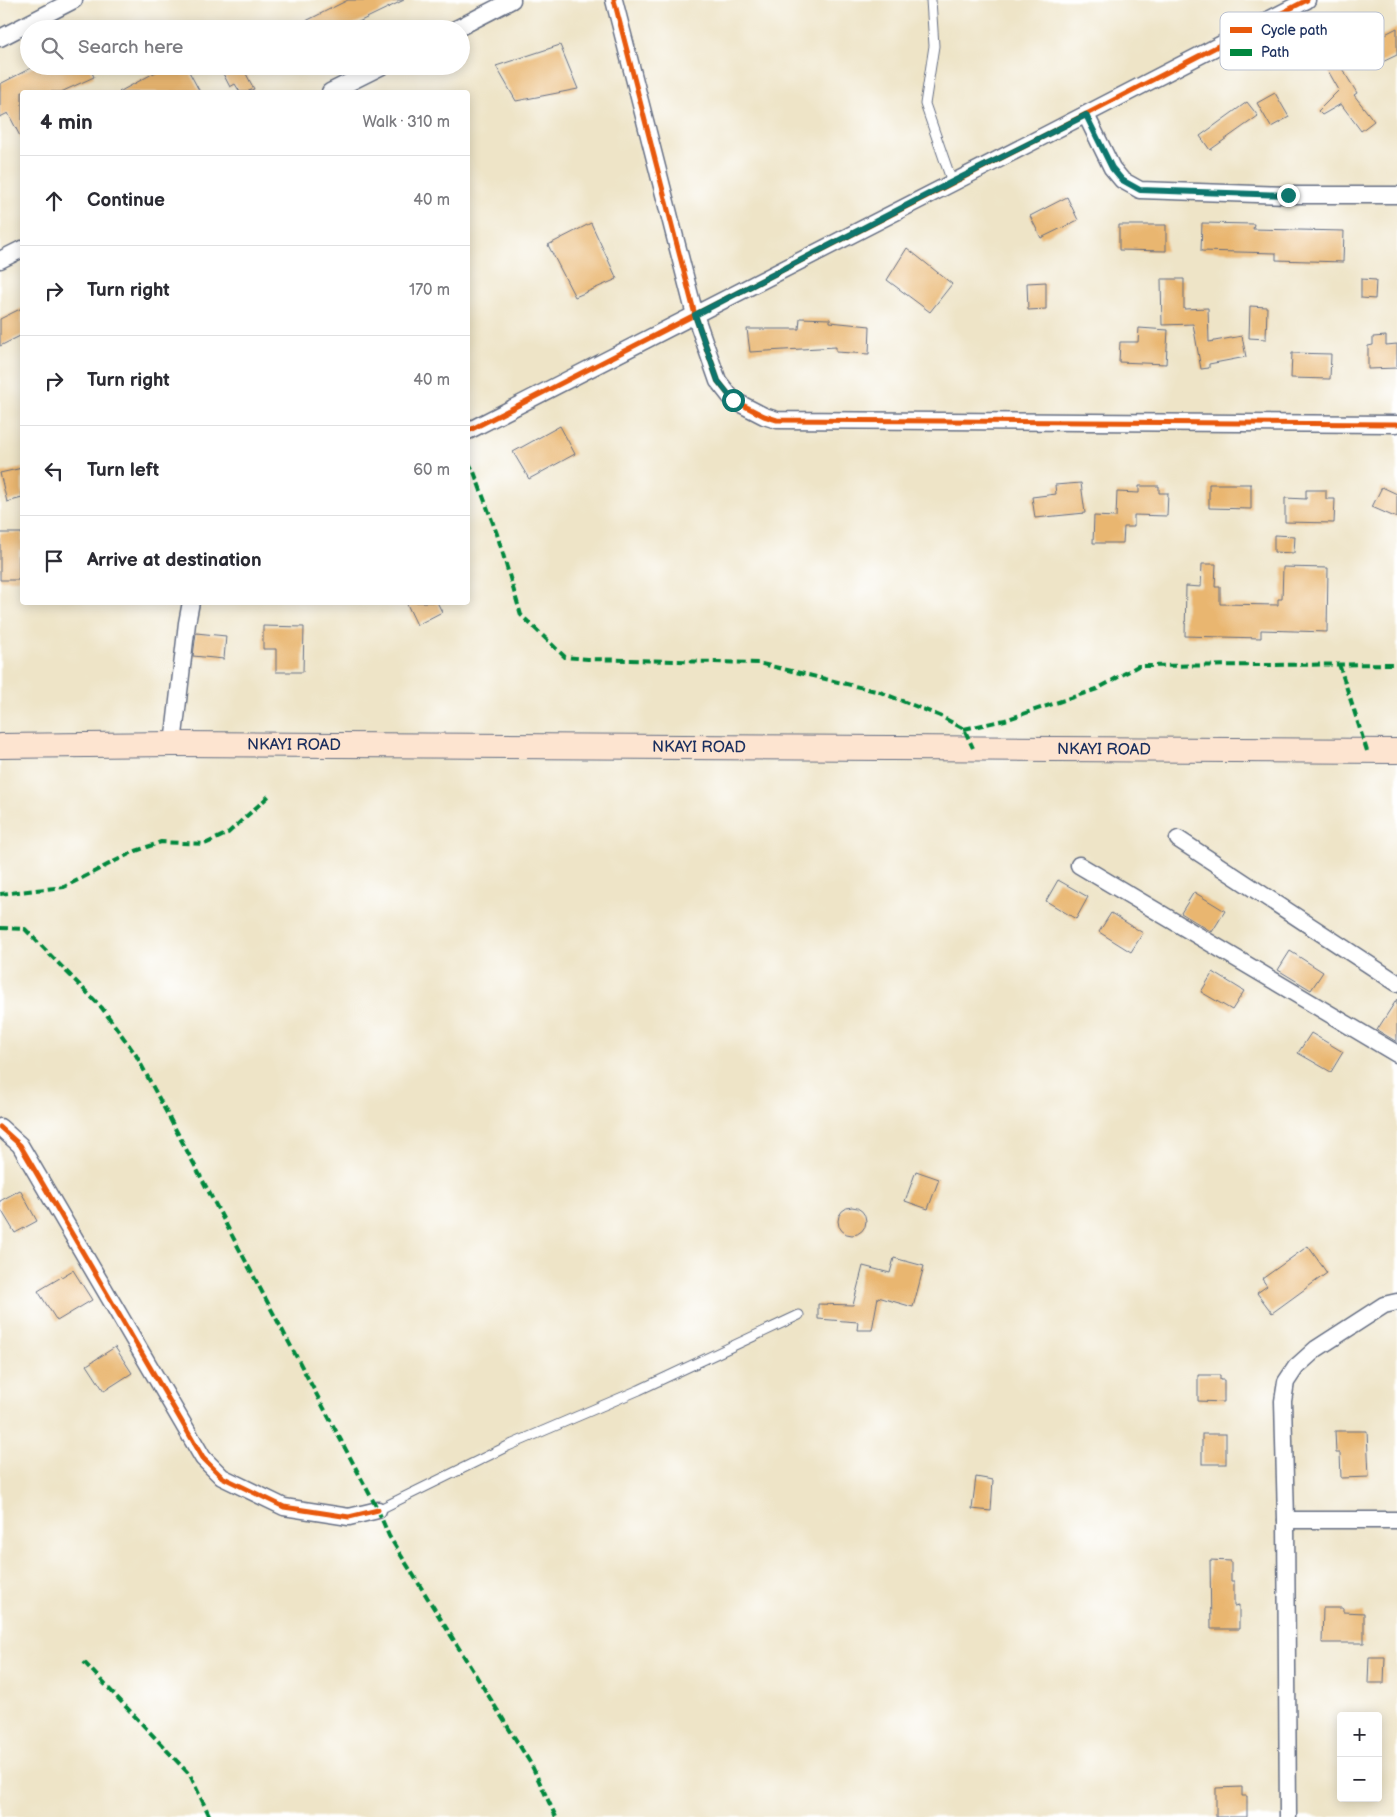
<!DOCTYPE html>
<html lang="en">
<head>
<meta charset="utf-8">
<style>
	:root { --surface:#fff; --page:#f7f7f7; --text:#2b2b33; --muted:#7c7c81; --line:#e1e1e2 }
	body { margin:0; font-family:"Balsamiq Sans",sans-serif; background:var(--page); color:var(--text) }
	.controls { position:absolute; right:15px; bottom:15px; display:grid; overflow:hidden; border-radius:5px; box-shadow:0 2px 12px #0003 }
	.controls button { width:45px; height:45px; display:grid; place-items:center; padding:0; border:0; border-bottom:1px solid var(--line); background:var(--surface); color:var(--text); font:25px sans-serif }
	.stop { position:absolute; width:15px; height:15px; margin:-11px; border:4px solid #0f766e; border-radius:50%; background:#fff }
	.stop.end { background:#0f766e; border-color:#fff; box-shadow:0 1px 5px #0008 }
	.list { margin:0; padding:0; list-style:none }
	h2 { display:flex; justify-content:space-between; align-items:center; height:65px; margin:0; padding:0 20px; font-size:21px }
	h2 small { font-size:16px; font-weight:400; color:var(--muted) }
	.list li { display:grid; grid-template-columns:32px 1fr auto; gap:15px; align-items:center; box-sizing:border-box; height:90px; padding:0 20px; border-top:1px solid var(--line) }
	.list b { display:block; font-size:19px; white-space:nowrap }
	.list em { font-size:16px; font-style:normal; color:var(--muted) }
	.icon { flex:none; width:28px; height:28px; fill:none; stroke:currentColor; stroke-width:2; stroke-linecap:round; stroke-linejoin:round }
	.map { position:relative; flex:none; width:1397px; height:1817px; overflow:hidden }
	.search { position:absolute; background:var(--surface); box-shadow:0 2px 12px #0003; left:20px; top:20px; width:450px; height:55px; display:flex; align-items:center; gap:12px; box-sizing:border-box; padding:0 18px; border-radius:28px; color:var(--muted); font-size:19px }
	.panel { position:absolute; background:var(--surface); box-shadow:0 2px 12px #0003; left:20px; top:90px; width:450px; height:515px; border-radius:5px }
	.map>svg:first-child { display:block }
</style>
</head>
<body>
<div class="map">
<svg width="1397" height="1817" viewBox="0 0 1397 1817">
	<rect width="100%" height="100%" fill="#fff"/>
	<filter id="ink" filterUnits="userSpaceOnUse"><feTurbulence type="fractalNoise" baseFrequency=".02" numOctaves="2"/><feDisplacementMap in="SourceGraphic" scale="10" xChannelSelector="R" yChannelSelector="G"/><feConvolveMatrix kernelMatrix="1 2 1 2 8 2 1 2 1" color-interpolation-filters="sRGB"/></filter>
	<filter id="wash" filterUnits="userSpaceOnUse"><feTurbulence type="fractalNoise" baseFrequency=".0096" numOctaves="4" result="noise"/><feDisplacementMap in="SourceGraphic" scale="20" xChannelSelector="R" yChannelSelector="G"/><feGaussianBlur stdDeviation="1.12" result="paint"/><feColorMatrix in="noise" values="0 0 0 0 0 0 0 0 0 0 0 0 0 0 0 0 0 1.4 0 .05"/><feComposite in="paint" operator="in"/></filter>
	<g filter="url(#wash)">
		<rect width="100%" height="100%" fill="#eee4c7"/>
		<g id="blocks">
			<g fill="#e9b670">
				<polygon points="348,0 404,0 344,29 290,29"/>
				<polygon points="1397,28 1397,55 1376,65 1366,44"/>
				<polygon points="560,45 578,89 516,101 496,66"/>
				<polygon points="1338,62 1357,93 1354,95 1374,121 1361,131 1341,104 1322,115 1318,111 1339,90 1327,69"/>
				<polygon points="35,66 89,66 94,77 61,92 22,92 22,140 8,113 0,117 0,84"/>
				<polygon points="167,66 186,66 200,92 119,92"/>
				<polygon points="219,66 242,66 254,89 246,92 240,92 235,84 230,87"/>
				<polygon points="1275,93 1289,117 1271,127 1257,103"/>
				<polygon points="1247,102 1258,116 1210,150 1200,136"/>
				<polygon points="1067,197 1078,220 1041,238 1030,216"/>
				<polygon points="591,223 617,279 575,297 548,245"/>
				<polygon points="1202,223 1254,224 1253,229 1344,231 1343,262 1276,260 1276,253 1201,251"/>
				<polygon points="1119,225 1166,225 1166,251 1119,250"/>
				<polygon points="907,248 952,284 930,312 887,280"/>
				<polygon points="1161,279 1184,279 1184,309 1208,308 1209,342 1242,336 1246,357 1209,364 1209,368 1201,369 1193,324 1162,325"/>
				<polygon points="1361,279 1376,280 1375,299 1361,298"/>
				<polygon points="1046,282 1046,309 1028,310 1027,283"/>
				<polygon points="1250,306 1267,307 1266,339 1249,338"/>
				<polygon points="22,308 22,335 0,346 0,319"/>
				<polygon points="800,318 830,319 830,322 870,326 869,354 836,352 836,347 750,352 747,329 799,329"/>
				<polygon points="1139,328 1168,330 1166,364 1119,362 1120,342 1138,342"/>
				<polygon points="1386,336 1386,345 1397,344 1397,368 1368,369 1368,346 1373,345 1373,337"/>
				<polygon points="1292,353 1331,354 1330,379 1291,378"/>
				<polygon points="560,426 575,454 529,479 513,452"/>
				<polygon points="22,468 22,498 7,502 0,473"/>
				<polygon points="1081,483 1085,513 1035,518 1032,497 1056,494 1055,485"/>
				<polygon points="1209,484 1251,484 1251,509 1209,508"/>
				<polygon points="1139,486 1159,486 1159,493 1168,493 1167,516 1134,515 1134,527 1124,527 1123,543 1093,543 1094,516 1116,517 1117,492 1139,493"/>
				<polygon points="1382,487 1397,494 1397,518 1372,507"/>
				<polygon points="1306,490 1326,490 1326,499 1335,499 1334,523 1285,522 1285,498 1306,499"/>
				<polygon points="0,533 22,533 22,550 19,550 19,580 0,580"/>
				<polygon points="1274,535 1295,536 1294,553 1274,552"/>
				<polygon points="1202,564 1216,564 1215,587 1220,587 1220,604 1278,605 1278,599 1282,599 1283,567 1328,568 1327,632 1261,630 1261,638 1185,636 1186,586 1201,587"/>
				<polygon points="406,602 437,602 442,612 417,625"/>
				<polygon points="263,626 304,627 303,672 276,672 276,649 263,649"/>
				<polygon points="196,633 226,636 224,659 193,656"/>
				<polygon points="1058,880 1088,897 1076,919 1046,901"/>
				<polygon points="1194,892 1225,911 1212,932 1181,913"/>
				<polygon points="1111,913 1143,933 1131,952 1099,932"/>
				<polygon points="1290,951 1323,972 1311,990 1278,970"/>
				<polygon points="1213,972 1244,991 1232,1010 1201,992"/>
				<polygon points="1397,999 1397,1042 1377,1030"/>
				<polygon points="1311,1033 1343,1052 1331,1072 1298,1053"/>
				<polygon points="916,1171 939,1179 928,1209 905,1201"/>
				<polygon points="20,1190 37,1221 15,1233 0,1208 0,1201"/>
				<circle cx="852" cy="1221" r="14"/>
				<polygon points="1308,1246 1327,1273 1272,1313 1257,1293 1267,1286 1262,1279"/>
				<polygon points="894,1258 924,1266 913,1307 878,1297 872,1330 857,1330 858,1322 818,1319 818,1304 853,1305 863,1266 890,1273"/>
				<polygon points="73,1270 92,1300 57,1321 38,1291"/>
				<polygon points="115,1347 132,1373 104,1391 87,1365"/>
				<polygon points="1198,1375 1220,1375 1220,1380 1224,1380 1224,1402 1198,1401"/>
				<polygon points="1335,1431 1367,1431 1369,1477 1341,1478 1340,1453 1336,1453"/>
				<rect x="1202" y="1434" width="24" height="30"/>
				<polygon points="976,1477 993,1480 991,1511 972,1509"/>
				<polygon points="1210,1560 1231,1561 1231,1581 1234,1581 1234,1606 1239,1605 1239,1629 1211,1629"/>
				<polygon points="1323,1608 1343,1608 1343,1612 1364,1613 1364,1643 1322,1643"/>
				<polygon points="1369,1657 1385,1657 1384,1683 1368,1683"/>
				<polygon points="1242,1787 1242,1796 1247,1796 1247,1817 1216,1817 1216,1788"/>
			</g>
		</g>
	</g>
	<g filter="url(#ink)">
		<use href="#blocks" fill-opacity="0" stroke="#656e83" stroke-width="1"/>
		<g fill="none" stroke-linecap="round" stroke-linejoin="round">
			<g stroke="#656e83" stroke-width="11">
				<g id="lane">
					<polyline points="931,0 934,46 925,104 952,182"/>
					<polyline points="378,1510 508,1446 639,1390 799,1315"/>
				</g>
			</g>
			<g stroke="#656e83" stroke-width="19">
				<g id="street">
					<polyline points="614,0 695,315 718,381 733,400 764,416 777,420 1397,424"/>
					<polyline points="456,29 512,0"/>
					<polyline points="0,38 74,0"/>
					<polyline points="330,92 382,66"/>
					<polyline points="1086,115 1112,168 1122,180 1140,190 1288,195 1397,195"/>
					<polyline points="0,260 22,249"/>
					<path d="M468,431C747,288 1028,145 1307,0"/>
					<polyline points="173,744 187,623 191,602"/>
					<polyline points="1178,839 1397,983"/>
					<polyline points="1079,865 1397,1054"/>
					<polyline points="0,1127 20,1145 203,1458 222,1477 284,1507 349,1517 378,1510"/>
					<polyline points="1286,1520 1397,1520"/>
					<polyline points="1288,1817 1286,1520 1283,1401 1286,1382 1296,1367 1316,1349 1384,1305 1397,1302"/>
				</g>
			</g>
			<g stroke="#656e83" stroke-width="26">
				<g id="secondary">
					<path id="s1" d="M0,746L173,744L1397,751"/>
				</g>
			</g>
			<use href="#lane" stroke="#fff" stroke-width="9"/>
			<use href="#street" stroke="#fff" stroke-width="16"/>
			<use href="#secondary" stroke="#fde4d0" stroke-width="24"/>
			<g stroke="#00873e" stroke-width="4" stroke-dasharray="8 4" stroke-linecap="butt">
				<polyline points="468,462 474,472 497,534 521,615 565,657 588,659 758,663 880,692 940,716 964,729 973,748"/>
				<polyline points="1339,664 1367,751"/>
				<polyline points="964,729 1005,720 1097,689 1138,666 1397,664"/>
				<polyline points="0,894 64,887 133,852 161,842 205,844 228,833 271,794"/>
				<polyline points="0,928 25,929 102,1008 136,1055 378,1510 389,1536 531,1764 556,1817"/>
				<polyline points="84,1662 190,1775 210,1817"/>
			</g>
			<g stroke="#fff" stroke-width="8">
				<g id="cycleway">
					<polyline points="614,0 695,315 718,381 733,400 764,416 777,420 1397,424"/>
					<path d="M468,431C747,288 1028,145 1307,0"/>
					<polyline points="0,1127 20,1145 203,1458 222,1477 284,1507 349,1517 378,1510"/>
				</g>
			</g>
			<use href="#cycleway" stroke="#e8590c" stroke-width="5"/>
		</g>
	</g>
	<g fill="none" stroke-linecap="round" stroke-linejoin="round" filter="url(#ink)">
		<polyline stroke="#0f766e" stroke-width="6" points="733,400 718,381 695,315 952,182 1086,115 1112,168 1122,180 1140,190 1288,195"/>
	</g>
	<g text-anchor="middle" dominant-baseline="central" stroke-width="5" stroke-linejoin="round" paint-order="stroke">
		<g font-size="16" fill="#1b2f5e" stroke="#fff">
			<text stroke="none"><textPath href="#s1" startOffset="294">NKAYI ROAD</textPath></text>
			<text stroke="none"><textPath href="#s1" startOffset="699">NKAYI ROAD</textPath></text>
			<text stroke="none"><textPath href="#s1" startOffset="1104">NKAYI ROAD</textPath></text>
		</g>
	</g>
	<rect x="1220" y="12" width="164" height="58" rx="8" fill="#fff" stroke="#bbc1cf" stroke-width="1"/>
	<rect x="1230" y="27" width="22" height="6" fill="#e8590c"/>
	<rect x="1230" y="49" width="22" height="7" fill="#00873e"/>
	<g font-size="14" fill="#1b2f5e">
		<text x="1261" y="35">Cycle path</text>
		<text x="1261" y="57">Path</text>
	</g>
</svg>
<div class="controls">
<button>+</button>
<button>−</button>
</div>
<div class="stop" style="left:733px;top:400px"></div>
<div class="stop end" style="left:1288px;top:195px"></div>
<div class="search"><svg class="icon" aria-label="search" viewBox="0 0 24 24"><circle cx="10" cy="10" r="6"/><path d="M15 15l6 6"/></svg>Search here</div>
<section class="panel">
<h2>4 min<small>Walk · 310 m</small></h2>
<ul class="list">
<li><svg class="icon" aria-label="ahead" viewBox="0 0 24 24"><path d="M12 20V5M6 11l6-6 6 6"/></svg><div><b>Continue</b></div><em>40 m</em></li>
<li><svg class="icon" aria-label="right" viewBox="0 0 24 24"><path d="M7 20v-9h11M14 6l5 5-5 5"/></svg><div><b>Turn right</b></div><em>170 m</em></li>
<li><svg class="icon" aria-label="right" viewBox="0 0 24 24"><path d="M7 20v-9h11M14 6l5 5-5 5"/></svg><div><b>Turn right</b></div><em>40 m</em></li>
<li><svg class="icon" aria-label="left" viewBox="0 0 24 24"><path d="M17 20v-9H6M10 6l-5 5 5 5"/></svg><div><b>Turn left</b></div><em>60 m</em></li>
<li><svg class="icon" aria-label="arrive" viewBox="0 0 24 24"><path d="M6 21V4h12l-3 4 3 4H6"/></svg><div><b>Arrive at destination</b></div></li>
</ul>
</section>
</div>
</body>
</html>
